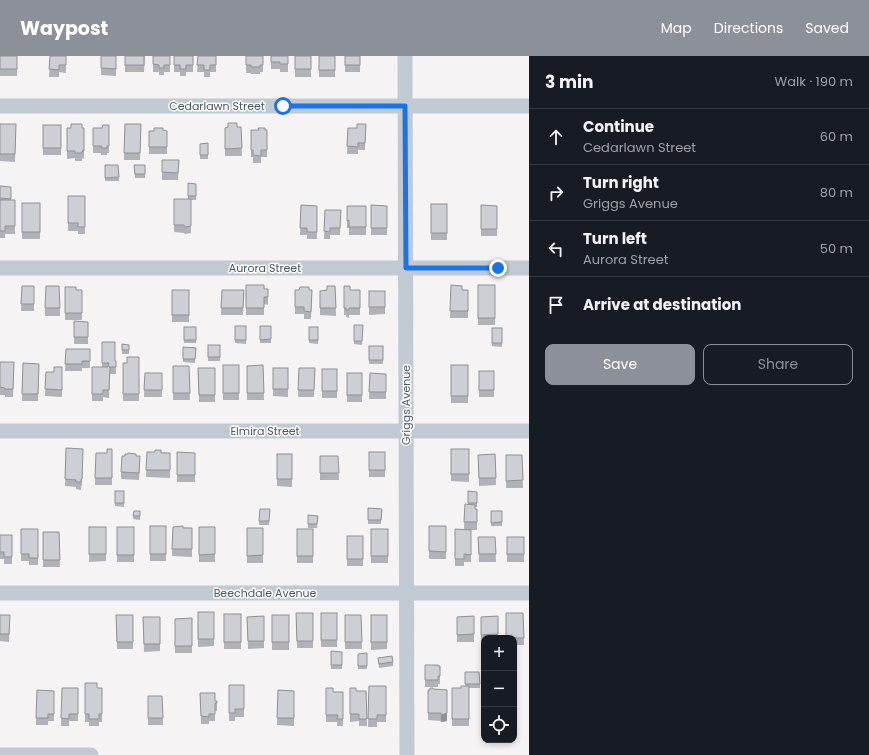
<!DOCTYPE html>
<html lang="en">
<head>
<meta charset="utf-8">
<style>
	:root { --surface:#171b24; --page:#242831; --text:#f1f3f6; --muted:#9ea1a6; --line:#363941; --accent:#8c9099 }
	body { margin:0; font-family:Poppins,sans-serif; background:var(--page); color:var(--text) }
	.controls { position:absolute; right:12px; bottom:12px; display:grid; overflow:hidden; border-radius:8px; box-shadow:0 2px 6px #0003 }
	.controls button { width:36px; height:36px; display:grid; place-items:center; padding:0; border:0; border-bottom:1px solid var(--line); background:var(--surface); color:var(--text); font:20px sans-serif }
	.stop { position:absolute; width:12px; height:12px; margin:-9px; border:3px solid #1a73e8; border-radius:50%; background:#fff }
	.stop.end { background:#1a73e8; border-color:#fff; box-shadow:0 1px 4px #0008 }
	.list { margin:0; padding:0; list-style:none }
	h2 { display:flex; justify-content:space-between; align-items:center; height:52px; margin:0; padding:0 16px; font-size:17px }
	h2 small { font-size:13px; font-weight:400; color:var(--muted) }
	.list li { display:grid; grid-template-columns:26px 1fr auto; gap:12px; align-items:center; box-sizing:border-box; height:56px; padding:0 16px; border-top:1px solid var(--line) }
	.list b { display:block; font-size:15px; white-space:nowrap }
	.list p { margin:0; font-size:13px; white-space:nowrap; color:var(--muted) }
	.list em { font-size:13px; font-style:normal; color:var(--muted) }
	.actions { display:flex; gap:8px; padding:12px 16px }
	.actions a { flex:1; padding:9px 0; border:1px solid var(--accent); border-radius:8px; text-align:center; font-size:14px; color:var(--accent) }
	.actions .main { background:var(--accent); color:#fff }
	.icon { flex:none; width:22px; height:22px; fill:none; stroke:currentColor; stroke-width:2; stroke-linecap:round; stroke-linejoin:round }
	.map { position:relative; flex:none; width:529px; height:699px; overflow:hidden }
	header { display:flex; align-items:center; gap:24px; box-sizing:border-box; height:56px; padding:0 20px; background:var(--accent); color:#fff }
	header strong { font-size:19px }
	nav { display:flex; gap:22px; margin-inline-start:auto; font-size:14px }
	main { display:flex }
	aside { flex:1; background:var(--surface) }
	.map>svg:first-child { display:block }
</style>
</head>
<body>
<header>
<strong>Waypost</strong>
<nav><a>Map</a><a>Directions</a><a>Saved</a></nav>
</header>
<main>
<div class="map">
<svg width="529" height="699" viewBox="0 0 529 699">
	<rect width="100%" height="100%" fill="#f5f3f3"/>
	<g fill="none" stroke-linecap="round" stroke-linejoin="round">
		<g stroke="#c1cad2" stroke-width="15">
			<polyline points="405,0 407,699"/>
			<polyline points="0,50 529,50"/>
			<polyline points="0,212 529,212"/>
			<polyline points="0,375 529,375"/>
			<polyline points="0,537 529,537"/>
			<polyline points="0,699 91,699"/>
		</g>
	</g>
	<g fill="#b0b2b7">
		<rect x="0" y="0" width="17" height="20"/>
		<polygon points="50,0 66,0 66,17 59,16 59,21 49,21"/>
		<polygon points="101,0 116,0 116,20 101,19"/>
		<polygon points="125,0 145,0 144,16 125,16"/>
		<polygon points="153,0 170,0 170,16 164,16 164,19 159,19 159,16 153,16"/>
		<polygon points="174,0 193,0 193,16 186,16 186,20 180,20 180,16 174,16"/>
		<polygon points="198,0 216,0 216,16 210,16 210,21 204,21 204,16 197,16"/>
		<polygon points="246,0 263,0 263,16 260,16 260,18 251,18 251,17 246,17"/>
		<polygon points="271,0 288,0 288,16 280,16 280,13 271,13"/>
		<rect x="295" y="0" width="16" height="21"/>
		<rect x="319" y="0" width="16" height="21"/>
		<polygon points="345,0 360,9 360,16 345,16"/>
		<polygon points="0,68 16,68 15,106 0,105"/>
		<polygon points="125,68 141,68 140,104 124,104"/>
		<polygon points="366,68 365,94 358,94 358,98 347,98 348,72 357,72"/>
		<rect x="43" y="69" width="18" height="30"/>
		<polygon points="109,69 109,97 107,97 107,99 101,99 101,97 93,97 93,72 102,72"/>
		<polygon points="237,71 241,71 242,100 225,100 225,72"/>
		<polygon points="67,72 84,72 84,103 82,102 82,105 75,105 75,102 67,103"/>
		<polygon points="251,74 267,74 267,101 261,101 261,107 253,107 253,101 251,101"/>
		<rect x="149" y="75" width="18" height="23"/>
		<polygon points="208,87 208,103 200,103 200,88"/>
		<polygon points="162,104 179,104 178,124 162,124"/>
		<polygon points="105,109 118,109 119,125 105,125"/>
		<polygon points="134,109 145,109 145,122 135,122"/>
		<polygon points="188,127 196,128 196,144 191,144 191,177 185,178 184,177 174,176 174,143 188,143"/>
		<polygon points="0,130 11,131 11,144 15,144 15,178 5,178 5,182 0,182"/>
		<polygon points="68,140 85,140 85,178 78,178 78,175 68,175"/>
		<rect x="22" y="147" width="18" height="36"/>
		<rect x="431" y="148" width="16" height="36"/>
		<polygon points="301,149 317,150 317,183 307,183 307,179 300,179"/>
		<polygon points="371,149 387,150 387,179 371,179"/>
		<polygon points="481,149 497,150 497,180 481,180"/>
		<polygon points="347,150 366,150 366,179 349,179 349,172 347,172"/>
		<polygon points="325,154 341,154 340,179 330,179 330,183 324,183"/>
		<polygon points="246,229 264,233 268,233 268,249 264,248 264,259 246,259"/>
		<polygon points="451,229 462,234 468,234 468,262 450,262"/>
		<rect x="478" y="229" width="17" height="40"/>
		<polygon points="22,230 34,230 34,255 21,255"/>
		<polygon points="335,230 336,260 320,259 320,235 327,234"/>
		<polygon points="344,230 350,234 360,234 360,259 349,259 349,262 346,261 346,259 344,259"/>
		<polygon points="65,231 76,234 82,234 82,264 65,264"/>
		<rect x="172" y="234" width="17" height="32"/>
		<polygon points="222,234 244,234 243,259 221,259"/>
		<polygon points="295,234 312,234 311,263 304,263 304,258 295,258"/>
		<polygon points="369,235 385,251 385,258 369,259"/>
		<rect x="45" y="252" width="15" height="8"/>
		<polygon points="74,265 88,266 88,288 74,288"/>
		<polygon points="354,269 363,269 362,289 354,288"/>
		<polygon points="235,270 246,270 246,288 235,287"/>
		<rect x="260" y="270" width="11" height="17"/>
		<rect x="184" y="271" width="12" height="16"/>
		<polygon points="309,271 318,271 318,288 309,287"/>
		<polygon points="492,272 502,272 502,291 492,290"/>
		<polygon points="102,286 115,305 116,305 116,318 110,318 109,342 103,341 103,345 92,345 92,311 102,311"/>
		<polygon points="122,288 129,289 129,298 122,298"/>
		<rect x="208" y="289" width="12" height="16"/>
		<rect x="369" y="290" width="14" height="18"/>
		<polygon points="183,291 196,292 195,307 183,306"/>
		<polygon points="66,293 90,293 90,312 82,312 82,315 65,315"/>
		<polygon points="139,301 139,345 123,345 123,307 127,307"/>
		<polygon points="0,306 14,306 13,341 5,341 5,339 0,339"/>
		<polygon points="23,307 39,308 38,345 22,345"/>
		<rect x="223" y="309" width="16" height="35"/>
		<polygon points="263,309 264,344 247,344 247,310"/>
		<rect x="451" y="309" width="17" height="38"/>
		<polygon points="173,310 189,310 190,344 173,344"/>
		<polygon points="62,311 62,341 45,340 46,316 54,316"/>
		<polygon points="198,312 215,312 215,346 199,346"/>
		<polygon points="273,312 288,312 288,341 273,340"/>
		<polygon points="299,312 315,312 314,341 298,341"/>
		<rect x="322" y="313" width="15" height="29"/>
		<rect x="479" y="315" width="15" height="26"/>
		<polygon points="145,317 162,317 162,341 144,341"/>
		<rect x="347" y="317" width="15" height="29"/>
		<polygon points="370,317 386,318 386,343 369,343"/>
		<polygon points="66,392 83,393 82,430 81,430 81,434 76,433 76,431 65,430"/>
		<polygon points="112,393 112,429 95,429 96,397 107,397"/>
		<polygon points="451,393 469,393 469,426 451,425"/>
		<polygon points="147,396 170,397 170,422 146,421"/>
		<polygon points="177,396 195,397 195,426 177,426"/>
		<rect x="369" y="396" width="16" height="25"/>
		<polygon points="277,398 292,398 292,431 277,430"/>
		<polygon points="495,398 496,429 479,430 478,399"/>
		<polygon points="506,399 522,399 523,432 506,432"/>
		<polygon points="320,400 338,400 339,424 320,424"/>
		<polygon points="140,407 139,424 121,423 121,416"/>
		<polygon points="115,435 124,435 124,451 115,450"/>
		<polygon points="468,435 477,436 477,451 475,451 475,453 477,453 477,474 471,474 471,506 464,506 464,510 455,510 455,473 464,473 465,448 468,448"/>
		<polygon points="368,452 382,453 381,468 368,468"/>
		<polygon points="260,453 270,453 269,469 259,469"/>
		<polygon points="134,455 140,455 140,464 133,463"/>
		<rect x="491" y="455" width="11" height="15"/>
		<polygon points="308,459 318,460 317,472 308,472"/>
		<rect x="150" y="470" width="16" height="35"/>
		<rect x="429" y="470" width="17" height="33"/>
		<polygon points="89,471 106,471 106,505 89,506"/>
		<rect x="117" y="471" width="17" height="35"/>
		<polygon points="173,471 192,472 192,501 172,500"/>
		<rect x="199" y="471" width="16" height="35"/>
		<rect x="247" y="472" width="16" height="35"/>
		<polygon points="21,473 38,473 38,509 29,509 29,505 21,505"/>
		<rect x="297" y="473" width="16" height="34"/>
		<rect x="371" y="473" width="17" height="34"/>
		<polygon points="43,476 59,476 60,511 43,511"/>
		<polygon points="0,479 12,479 12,508 4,508 4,503 0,503"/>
		<rect x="347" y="480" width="16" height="30"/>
		<polygon points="478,481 495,481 496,506 479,506"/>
		<rect x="507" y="481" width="17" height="25"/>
		<polygon points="198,556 214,556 214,590 198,591"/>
		<polygon points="296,557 313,557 313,592 297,592"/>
		<rect x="321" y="557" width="16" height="34"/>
		<polygon points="523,557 524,589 514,589 514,582"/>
		<rect x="224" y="558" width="17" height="35"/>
		<polygon points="0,559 10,567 9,586 0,585"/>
		<polygon points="116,559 133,559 133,593 117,593"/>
		<rect x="272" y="559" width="17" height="35"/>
		<polygon points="345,559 361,559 362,593 345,593"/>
		<polygon points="371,559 387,559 387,593 371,594"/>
		<polygon points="264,560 264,592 248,593 247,561"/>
		<polygon points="474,560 474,586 457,586 457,561"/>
		<polygon points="498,560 498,582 484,582 484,586 481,586 481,561"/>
		<polygon points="143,561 160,561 160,595 144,596"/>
		<polygon points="192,562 192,597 175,597 175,563"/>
		<polygon points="331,595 342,596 342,613 331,613"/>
		<polygon points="367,597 367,613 358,613 358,598"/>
		<polygon points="378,602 393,606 393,610 379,612"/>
		<polygon points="425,609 440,610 440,628 438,628 438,631 425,631"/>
		<polygon points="465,616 479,616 480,632 469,632 469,670 452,670 452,632 461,632 465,630"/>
		<polygon points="85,627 97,632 102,632 102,666 99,666 99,670 89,670 89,666 85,666"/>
		<polygon points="229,629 244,629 244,661 235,661 235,665 229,665"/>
		<polygon points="369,630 386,630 386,666 377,666 377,671 368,671"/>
		<polygon points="62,632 78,632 78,665 69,665 69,670 61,670"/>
		<polygon points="326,632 333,636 343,636 343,670 337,670 337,666 326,666"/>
		<polygon points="350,632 356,635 366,635 367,670 359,670 359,665 350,666"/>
		<polygon points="433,633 447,665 441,666 441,665 428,664 428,634"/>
		<polygon points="37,634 54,635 54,665 48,665 48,669 36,669"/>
		<polygon points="278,634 294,635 294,670 277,669"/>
		<polygon points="200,637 215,645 217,645 217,655 215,655 215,665 209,665 209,668 201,668"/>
		<polygon points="148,640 162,640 163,669 148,669"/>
	</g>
	<polygon fill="#909195" points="447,634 447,665 441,666 441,659"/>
	<g fill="#cdcfd5" stroke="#909195">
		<rect x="0" y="0" width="17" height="13"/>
		<polygon points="50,0 66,0 66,9 59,9 59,14 49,13"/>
		<polygon points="101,0 116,0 116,13 101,12"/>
		<rect x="125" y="0" width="19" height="9"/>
		<polygon points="153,0 170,0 170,9 164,9 164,12 159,12 159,9 153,8"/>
		<polygon points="174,0 193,0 193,9 186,9 186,13 180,13 180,9 174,9"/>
		<polygon points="198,0 216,0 216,9 210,9 210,14 204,14 204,9 197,9"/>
		<polygon points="246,0 263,0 263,9 260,9 260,11 251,11 251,9 246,9"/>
		<polygon points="271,0 288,0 288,8 280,8 280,6 271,6"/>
		<rect x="295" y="0" width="16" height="13"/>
		<rect x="319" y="0" width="16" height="14"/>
		<rect x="345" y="0" width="15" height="9"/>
		<polygon points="228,67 237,67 237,71 241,71 242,92 225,93 225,72 228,71"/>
		<polygon points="0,68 16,68 15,98 0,98"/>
		<polygon points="71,68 82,68 82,72 84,72 84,95 82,95 82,97 75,97 75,95 67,95 67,72 71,72"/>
		<polygon points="125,68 141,68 140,97 124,97"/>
		<polygon points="357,68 366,68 365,87 358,87 358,91 347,90 348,72 357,72"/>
		<rect x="43" y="69" width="18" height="23"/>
		<polygon points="103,69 109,69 109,90 107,90 107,92 101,92 102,90 93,90 93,72 102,72"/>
		<polygon points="154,72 163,72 163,74 167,75 167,91 149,91 149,75 154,75"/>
		<polygon points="258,72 265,72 265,74 267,74 267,94 261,94 261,100 253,99 253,94 251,94 251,74 259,74"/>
		<polygon points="208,87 208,99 200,99 200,88"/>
		<polygon points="162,104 179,104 178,117 162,116"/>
		<polygon points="105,109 118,109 119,121 105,122"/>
		<polygon points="134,109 145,109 145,118 135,118"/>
		<polygon points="188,127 196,128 196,140 188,140"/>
		<polygon points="0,130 11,131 11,143 0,142"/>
		<polygon points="68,140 85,140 85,171 78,171 78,167 68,167"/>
		<polygon points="174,143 191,143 191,170 185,171 184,169 174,169"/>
		<polygon points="0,144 15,144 15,170 5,170 5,175 0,175"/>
		<rect x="22" y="147" width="18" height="29"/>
		<rect x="431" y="148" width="16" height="29"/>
		<polygon points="301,149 317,150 317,176 307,176 307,172 300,172"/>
		<polygon points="371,149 387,150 387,172 371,172"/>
		<polygon points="481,149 497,150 497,173 481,173"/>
		<polygon points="347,150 366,150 366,171 349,171 349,164 347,165"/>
		<polygon points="325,154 341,154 340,172 330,172 330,176 324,175"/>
		<polygon points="246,229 264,229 264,233 268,233 268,241 264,241 264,252 246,252"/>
		<polygon points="451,229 462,230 462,234 468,234 468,255 450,255"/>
		<rect x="478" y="229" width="17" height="33"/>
		<polygon points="22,230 34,230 34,248 21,248"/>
		<polygon points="46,230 59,230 60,252 45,252"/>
		<polygon points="327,230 335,230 336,252 320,252 320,235 327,234"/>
		<polygon points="344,230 350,230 350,234 360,234 360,252 349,252 349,254 346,254 346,252 344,252"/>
		<polygon points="65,231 76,231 76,234 82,234 82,257 65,257"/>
		<polygon points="300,231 309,231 309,234 312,234 311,256 304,255 304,251 295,251 295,234 299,234"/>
		<rect x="172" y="234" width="17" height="25"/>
		<polygon points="222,234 244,234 243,252 221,252"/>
		<rect x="369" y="235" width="16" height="16"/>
		<polygon points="74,265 88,266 88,281 74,281"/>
		<polygon points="354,269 363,269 362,285 354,285"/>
		<rect x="235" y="270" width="11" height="14"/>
		<polygon points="260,270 271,270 271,283 260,284"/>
		<rect x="184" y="271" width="12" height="13"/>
		<rect x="309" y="271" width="9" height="13"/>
		<rect x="492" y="272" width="10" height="15"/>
		<polygon points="102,286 115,286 115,305 116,305 116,311 109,311 110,311 109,334 103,334 103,338 92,338 92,311 108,311 109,307 102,307"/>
		<polygon points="122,288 129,289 129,294 122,294"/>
		<rect x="208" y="289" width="12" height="12"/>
		<rect x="369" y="290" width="14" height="14"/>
		<polygon points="183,291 196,292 195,303 183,303"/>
		<polygon points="66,293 90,293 90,305 82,305 82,308 65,308"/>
		<polygon points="127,301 139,301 139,338 123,338 123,307 127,307"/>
		<polygon points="0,306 14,306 13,333 5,333 5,332 0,331"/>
		<polygon points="23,307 39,308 38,338 22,338"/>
		<rect x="223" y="309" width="16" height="28"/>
		<polygon points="263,309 264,337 247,337 247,310"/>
		<rect x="451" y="309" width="17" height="31"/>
		<polygon points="173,310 189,310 190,337 173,337"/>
		<polygon points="54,311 62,311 62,334 45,333 46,316 54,316"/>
		<polygon points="198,312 215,312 215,339 199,339"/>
		<rect x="273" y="312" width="15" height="21"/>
		<polygon points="299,312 315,312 314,334 298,334"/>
		<rect x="322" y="313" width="15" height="22"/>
		<rect x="479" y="315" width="15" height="19"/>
		<polygon points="145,317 162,317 162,334 144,334"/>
		<rect x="347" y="317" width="15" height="22"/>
		<polygon points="370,317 386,318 386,336 369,336"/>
		<polygon points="66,392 83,393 82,423 81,423 81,426 76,426 76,424 65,423"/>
		<polygon points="107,393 112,393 112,422 95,422 96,397 107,397"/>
		<rect x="451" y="393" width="18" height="25"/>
		<polygon points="155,394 161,394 161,397 170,397 170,414 146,414 147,396 155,396"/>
		<polygon points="177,396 195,397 195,419 177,419"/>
		<rect x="369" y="396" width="16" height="18"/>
		<polygon points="128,397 136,398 136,400 140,400 139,417 121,416 122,400 125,400 125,398 128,398"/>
		<rect x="277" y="398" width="15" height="25"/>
		<polygon points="495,398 496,422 479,422 478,399"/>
		<polygon points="506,399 522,399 523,424 506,425"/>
		<polygon points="320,400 338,400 339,417 320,417"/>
		<rect x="115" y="435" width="9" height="12"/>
		<polygon points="468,435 477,436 477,447 468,447"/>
		<polygon points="465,448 475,449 475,453 477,453 477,466 464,466"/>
		<polygon points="368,452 382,453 381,464 368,464"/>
		<polygon points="260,453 270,453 269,465 259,465"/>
		<polygon points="134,455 140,455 140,460 133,460"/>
		<polygon points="491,455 502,455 502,466 491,467"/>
		<polygon points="308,459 318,460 317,468 308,468"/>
		<rect x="150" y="470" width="16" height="28"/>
		<polygon points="183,470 183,472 192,472 192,493 172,493 173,471"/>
		<polygon points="429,470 446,470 446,496 429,495"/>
		<rect x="89" y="471" width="17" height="27"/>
		<rect x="117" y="471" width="17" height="28"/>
		<polygon points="199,471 215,471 215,498 199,499"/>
		<polygon points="247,472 263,472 263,499 247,500"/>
		<polygon points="21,473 38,473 38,502 29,502 29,498 21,498"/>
		<rect x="297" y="473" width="16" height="27"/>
		<rect x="371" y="473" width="17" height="27"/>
		<polygon points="455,473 471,474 471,499 464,498 464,503 455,503"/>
		<polygon points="43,476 59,476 60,504 43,504"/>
		<polygon points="0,479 12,479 12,501 4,501 4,496 0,496"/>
		<rect x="347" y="480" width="16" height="23"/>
		<polygon points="478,481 495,481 496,498 479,498"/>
		<rect x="507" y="481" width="17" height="17"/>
		<rect x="198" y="556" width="16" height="27"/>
		<polygon points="296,557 313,557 313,585 297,585"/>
		<rect x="321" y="557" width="16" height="27"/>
		<polygon points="506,557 523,557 524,582 506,582"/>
		<rect x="224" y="558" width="17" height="28"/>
		<polygon points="0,559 10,559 9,578 0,578"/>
		<polygon points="116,559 133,559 133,586 117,586"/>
		<rect x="272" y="559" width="17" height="27"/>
		<polygon points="345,559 361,559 362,586 345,586"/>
		<rect x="371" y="559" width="16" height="27"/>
		<polygon points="264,560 264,585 248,585 247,561"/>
		<polygon points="474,560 474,578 457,579 457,561"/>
		<polygon points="498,560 498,578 481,579 481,561"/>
		<polygon points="143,561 160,561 160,588 144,588"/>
		<polygon points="192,562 192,590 175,590 175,563"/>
		<polygon points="331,595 342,596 342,609 331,609"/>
		<polygon points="367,597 367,610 358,610 358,598"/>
		<polygon points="392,600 393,606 379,608 378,602"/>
		<polygon points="425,609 438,609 438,610 440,610 440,620 438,620 438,624 425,624"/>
		<polygon points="465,616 479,616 480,628 465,628"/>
		<polygon points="85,627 97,627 97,632 102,632 102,658 99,658 99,663 89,663 89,658 85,658"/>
		<polygon points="229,629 244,629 244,653 235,653 235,657 229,657"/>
		<polygon points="369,630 386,630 386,659 377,659 377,663 368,663"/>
		<polygon points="461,630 469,630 469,663 452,663 452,632 461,632"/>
		<polygon points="62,632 78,632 78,658 69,658 69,663 61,662"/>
		<polygon points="326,632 333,632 333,636 343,636 343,663 337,663 338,659 326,659"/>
		<polygon points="350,632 356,632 356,635 366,635 367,663 359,663 359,658 350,658"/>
		<polygon points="430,632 433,632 433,633 447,634 447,657 441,659 441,657 428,657 428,634 430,634"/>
		<polygon points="37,634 54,635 54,658 48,658 48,662 36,662"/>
		<polygon points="278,634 294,635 294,662 277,662"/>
		<polygon points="200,637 215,637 215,645 217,645 217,647 215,647 215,658 209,658 209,661 201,660"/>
		<polygon points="148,640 162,640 163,662 148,662"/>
	</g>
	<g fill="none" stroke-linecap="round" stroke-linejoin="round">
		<polyline stroke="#1a73e8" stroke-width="5" points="283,50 405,50 406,212 498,212"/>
	</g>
	<g text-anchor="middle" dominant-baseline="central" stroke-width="3" stroke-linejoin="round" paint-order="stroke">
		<g font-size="11" fill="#4a5661" stroke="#fff">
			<text x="217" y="50">Cedarlawn Street</text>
			<text x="265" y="212">Aurora Street</text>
			<text transform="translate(406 349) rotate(-90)">Griggs Avenue</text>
			<text x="265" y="375">Elmira Street</text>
			<text x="265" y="537">Beechdale Avenue</text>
		</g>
	</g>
</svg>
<div class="controls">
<button>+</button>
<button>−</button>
<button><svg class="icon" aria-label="locate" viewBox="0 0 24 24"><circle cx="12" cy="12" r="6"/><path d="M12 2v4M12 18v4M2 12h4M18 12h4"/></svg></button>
</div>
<div class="stop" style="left:283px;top:50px"></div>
<div class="stop end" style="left:498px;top:212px"></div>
</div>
<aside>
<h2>3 min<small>Walk · 190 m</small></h2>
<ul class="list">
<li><svg class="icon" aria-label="ahead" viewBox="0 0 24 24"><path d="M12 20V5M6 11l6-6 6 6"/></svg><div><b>Continue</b><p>Cedarlawn Street</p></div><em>60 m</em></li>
<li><svg class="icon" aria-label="right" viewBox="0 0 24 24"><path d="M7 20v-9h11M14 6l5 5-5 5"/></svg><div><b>Turn right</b><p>Griggs Avenue</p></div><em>80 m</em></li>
<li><svg class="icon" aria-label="left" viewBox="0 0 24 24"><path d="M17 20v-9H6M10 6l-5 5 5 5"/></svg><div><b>Turn left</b><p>Aurora Street</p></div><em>50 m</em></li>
<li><svg class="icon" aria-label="arrive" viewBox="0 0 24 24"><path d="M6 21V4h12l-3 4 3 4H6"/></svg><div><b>Arrive at destination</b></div></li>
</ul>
<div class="actions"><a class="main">Save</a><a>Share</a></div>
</aside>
</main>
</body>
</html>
